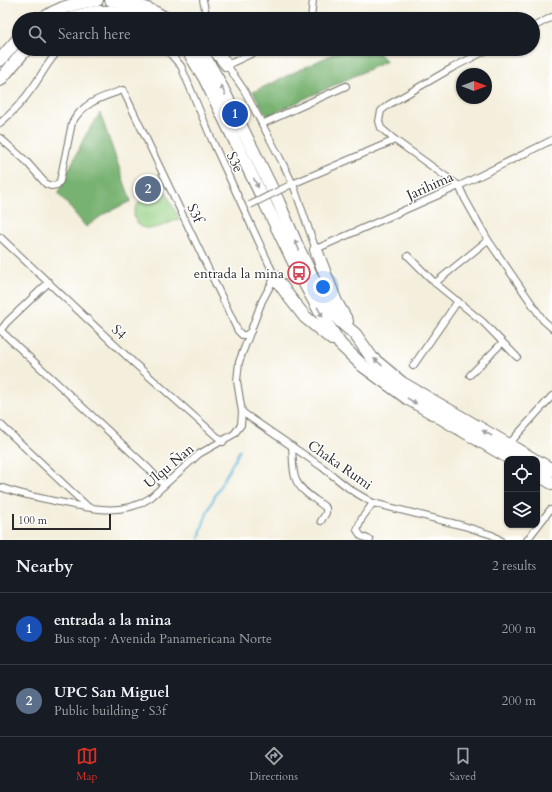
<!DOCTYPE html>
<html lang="en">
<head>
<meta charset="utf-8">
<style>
	:root { --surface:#171b24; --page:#20242c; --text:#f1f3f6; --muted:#9ea1a6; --line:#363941; --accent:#d93025 }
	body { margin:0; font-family:Cardo,serif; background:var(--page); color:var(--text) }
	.controls { position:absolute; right:12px; bottom:12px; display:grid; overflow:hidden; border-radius:8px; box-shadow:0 1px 3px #0004 }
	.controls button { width:36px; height:36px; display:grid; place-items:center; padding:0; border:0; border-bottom:1px solid var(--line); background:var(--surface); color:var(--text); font:20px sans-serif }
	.compass { position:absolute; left:456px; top:68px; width:36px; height:36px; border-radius:50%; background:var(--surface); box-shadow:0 1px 3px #0004; rotate:90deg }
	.scale { position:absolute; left:12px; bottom:10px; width:99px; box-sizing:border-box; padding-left:4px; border:2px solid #2b2b2b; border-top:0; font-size:11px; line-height:14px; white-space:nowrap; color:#2b2b2b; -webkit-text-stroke:3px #fff; paint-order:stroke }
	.you { position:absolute; left:323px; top:287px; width:14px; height:14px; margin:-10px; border:3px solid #fff; border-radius:50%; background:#1a73e8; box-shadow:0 0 0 6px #1a73e833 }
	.badge { display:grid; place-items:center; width:26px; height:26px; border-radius:50%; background:var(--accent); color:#fff; font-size:13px; font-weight:700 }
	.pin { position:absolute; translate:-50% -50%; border:2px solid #fff; box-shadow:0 1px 4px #0006 }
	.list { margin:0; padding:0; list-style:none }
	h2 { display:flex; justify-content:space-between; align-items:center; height:52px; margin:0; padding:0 16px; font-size:17px }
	h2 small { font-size:13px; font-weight:400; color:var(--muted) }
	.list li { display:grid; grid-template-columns:26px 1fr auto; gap:12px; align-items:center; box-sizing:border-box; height:72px; padding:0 16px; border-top:1px solid var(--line) }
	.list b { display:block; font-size:15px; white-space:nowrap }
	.list p { margin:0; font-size:13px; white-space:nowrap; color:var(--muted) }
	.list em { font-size:13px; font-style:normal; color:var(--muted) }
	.icon { flex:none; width:22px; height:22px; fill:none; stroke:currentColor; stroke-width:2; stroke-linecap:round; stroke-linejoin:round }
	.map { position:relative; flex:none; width:552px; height:540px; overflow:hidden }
	.search { position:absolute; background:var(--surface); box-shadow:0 1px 3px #0004; left:12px; right:12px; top:12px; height:44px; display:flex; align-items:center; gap:10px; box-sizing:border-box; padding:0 14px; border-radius:22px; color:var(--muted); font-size:15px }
	.sheet { height:196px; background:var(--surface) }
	nav { display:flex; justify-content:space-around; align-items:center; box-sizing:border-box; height:56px; border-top:1px solid var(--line); background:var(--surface); font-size:11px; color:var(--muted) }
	nav a { display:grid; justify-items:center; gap:2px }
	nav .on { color:var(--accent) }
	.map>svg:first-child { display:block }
</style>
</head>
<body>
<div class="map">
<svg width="552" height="540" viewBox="0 0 552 540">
	<rect width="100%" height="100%" fill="#fff"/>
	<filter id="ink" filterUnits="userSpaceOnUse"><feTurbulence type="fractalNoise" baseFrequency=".025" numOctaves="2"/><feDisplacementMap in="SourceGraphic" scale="8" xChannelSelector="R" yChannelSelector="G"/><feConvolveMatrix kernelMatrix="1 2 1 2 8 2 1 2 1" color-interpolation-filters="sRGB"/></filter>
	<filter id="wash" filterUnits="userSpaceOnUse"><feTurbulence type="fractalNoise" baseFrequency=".012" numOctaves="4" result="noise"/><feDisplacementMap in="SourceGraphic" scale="16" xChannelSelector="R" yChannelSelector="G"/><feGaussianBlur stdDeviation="0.9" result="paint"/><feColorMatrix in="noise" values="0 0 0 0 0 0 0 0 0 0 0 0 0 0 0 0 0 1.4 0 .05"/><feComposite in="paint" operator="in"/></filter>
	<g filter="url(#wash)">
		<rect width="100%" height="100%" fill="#f4efdd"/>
		<path fill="#95d083" stroke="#607e57" d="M165,190L179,219C167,223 152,233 140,226C137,223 135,220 134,216C134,211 136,205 140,202C147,196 157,194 165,190Z"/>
		<g fill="#78b271" stroke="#526e4e">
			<polygon points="343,49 375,49 387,61 267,116 253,92"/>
			<polygon points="100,113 131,201 104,214 86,227 58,193 85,136"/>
		</g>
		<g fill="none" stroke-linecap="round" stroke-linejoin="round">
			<path stroke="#5fb7dc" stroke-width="2" d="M199,540C205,508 225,478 240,450"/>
		</g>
	</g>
	<g filter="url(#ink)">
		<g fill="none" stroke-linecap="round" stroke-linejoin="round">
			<g stroke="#717069" stroke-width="8">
				<g id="street">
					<polyline points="203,0 207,19"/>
					<polyline points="311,19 313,0"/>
					<polyline points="533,27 552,17"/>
					<polyline points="262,49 227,65 244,90 280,158 293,184 316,250"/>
					<polyline points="489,49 452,68 388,105 381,111 379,121 381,128 395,140 459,186 465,199 488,240 543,320 552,328"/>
					<path d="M0,123C12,113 24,100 33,87C42,74 49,60 60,49"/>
					<polyline points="262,124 346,86"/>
					<path d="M0,138L25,160L46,184L51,186L57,185L60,181L72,123C83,102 103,97 123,90L238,331L242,335H246L251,331"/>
					<polyline points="290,185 395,140"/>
					<polyline points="0,237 134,363 223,442"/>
					<polyline points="316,249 459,186 552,140"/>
					<polyline points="408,256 435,283 483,322 517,357"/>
					<polyline points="435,283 488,240"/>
					<polyline points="0,330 149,469 164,485"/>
					<polyline points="0,331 7,322 49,282"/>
					<polyline points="413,366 458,301"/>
					<polyline points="470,375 502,343"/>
					<polyline points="242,412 322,467 351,490 373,503 464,526 492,535 500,540"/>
					<polyline points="0,424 88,507"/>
					<polyline points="508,445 552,396"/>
					<path d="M292,446C293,456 292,471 296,480C301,492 317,500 326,508V513L321,521"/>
					<path d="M0,487C18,494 36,497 54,501C86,507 121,518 150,498L199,454L234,434L241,425L242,412L237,381L239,362L262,301L275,277L212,140L181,66L166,49"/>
					<polyline points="370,540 361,536 357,530 362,518 373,503"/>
					<polyline points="527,540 550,510"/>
				</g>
			</g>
			<g stroke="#717069" stroke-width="14">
				<g id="highway">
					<path d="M111,0C132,2 149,8 167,19"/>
					<path d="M42,19C58,8 78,2 97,0"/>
					<path d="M69,19C93,9 119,10 144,19"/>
					<polyline points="187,49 205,79 299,273 324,319 340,344 363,366 407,398 511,459"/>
					<polyline points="200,49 217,78 235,114 278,201 298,248 325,303 334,314 342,323 355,334 372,358 402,383 533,459"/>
					<polyline points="214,49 227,65"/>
					<polyline points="0,60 19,38"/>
					<polyline points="0,80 26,49"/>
					<polyline points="316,250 336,302 347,321"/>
					<polyline points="275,277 290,298 305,317 332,339"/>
					<polyline points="537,461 552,470"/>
					<polyline points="537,474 552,483"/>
				</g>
			</g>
			<use href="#street" stroke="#fff" stroke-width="6"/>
			<use href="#highway" stroke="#fff" stroke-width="12"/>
			<g stroke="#717069" stroke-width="8" stroke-linecap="butt">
				<polyline id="street-bridge" points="250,205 288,186"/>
			</g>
			<use href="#street-bridge" stroke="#fff" stroke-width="6"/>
		</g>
		<defs><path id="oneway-solid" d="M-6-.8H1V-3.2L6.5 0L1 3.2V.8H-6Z"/></defs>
		<g fill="#a0a0a0">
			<use href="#oneway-solid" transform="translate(223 90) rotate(-116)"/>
			<use href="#oneway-solid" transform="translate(256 183) rotate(64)"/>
			<use href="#oneway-solid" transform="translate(297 245) rotate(-114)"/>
			<use href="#oneway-solid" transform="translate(320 312) rotate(61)"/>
			<use href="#oneway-solid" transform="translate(378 362) rotate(-140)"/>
			<use href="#oneway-solid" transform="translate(412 401) rotate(31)"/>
			<use href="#oneway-solid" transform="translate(487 433) rotate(-150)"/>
		</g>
	</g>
	<defs>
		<g id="bus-ring" transform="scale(1.15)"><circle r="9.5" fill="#fff" stroke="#d1495b" stroke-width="1.5"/><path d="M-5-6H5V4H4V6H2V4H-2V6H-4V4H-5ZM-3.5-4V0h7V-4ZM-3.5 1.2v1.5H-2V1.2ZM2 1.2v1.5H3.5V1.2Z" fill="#d1495b"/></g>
	</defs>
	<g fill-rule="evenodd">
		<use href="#bus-ring" x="299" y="273"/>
	</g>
	<g text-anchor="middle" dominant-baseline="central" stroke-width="3" stroke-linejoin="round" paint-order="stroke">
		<g font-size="14" fill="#2b2b2b" stroke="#fff">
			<text transform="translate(235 162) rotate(65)">S3e</text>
			<text transform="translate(430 186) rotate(-24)">Jarihima</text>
			<text transform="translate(195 213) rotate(65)">S3f</text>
			<text transform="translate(119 332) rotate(44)">S4</text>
			<text transform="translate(340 465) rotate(35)">Chaka Rumi</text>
			<text transform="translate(169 466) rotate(-40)">Ulqu Ñan</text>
		</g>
		<g font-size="14" fill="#2b2b2b" stroke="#fff" text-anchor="end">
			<text x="284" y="273">entrada la mina</text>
		</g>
	</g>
</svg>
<div class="controls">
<button><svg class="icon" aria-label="locate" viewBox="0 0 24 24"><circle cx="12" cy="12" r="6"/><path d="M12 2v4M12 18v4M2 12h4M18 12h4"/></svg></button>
<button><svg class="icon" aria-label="layers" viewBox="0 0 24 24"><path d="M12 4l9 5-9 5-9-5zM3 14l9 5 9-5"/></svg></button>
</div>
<svg class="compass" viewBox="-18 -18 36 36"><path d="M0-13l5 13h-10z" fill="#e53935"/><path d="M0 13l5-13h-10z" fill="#9ea1a6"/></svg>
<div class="scale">100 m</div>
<div class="you"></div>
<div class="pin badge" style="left:235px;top:114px;background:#1a4fb4">1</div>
<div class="pin badge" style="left:148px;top:189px;background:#5c6f8a">2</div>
<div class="search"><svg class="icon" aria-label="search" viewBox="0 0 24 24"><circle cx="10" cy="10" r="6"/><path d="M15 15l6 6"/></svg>Search here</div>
</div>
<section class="sheet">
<h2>Nearby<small>2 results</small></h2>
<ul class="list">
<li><span class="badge" style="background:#1a4fb4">1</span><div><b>entrada a la mina</b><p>Bus stop · Avenida Panamericana Norte</p></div><em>200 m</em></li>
<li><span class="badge" style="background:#5c6f8a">2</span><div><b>UPC San Miguel</b><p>Public building · S3f</p></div><em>200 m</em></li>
</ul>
</section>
<nav>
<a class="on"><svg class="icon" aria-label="map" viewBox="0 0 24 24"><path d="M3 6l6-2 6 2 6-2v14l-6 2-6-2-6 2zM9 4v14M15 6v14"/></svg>Map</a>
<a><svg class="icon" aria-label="directions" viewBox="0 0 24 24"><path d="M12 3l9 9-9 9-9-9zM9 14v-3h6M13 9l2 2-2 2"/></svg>Directions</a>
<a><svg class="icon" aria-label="saved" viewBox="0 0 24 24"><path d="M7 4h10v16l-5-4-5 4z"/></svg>Saved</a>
</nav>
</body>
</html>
